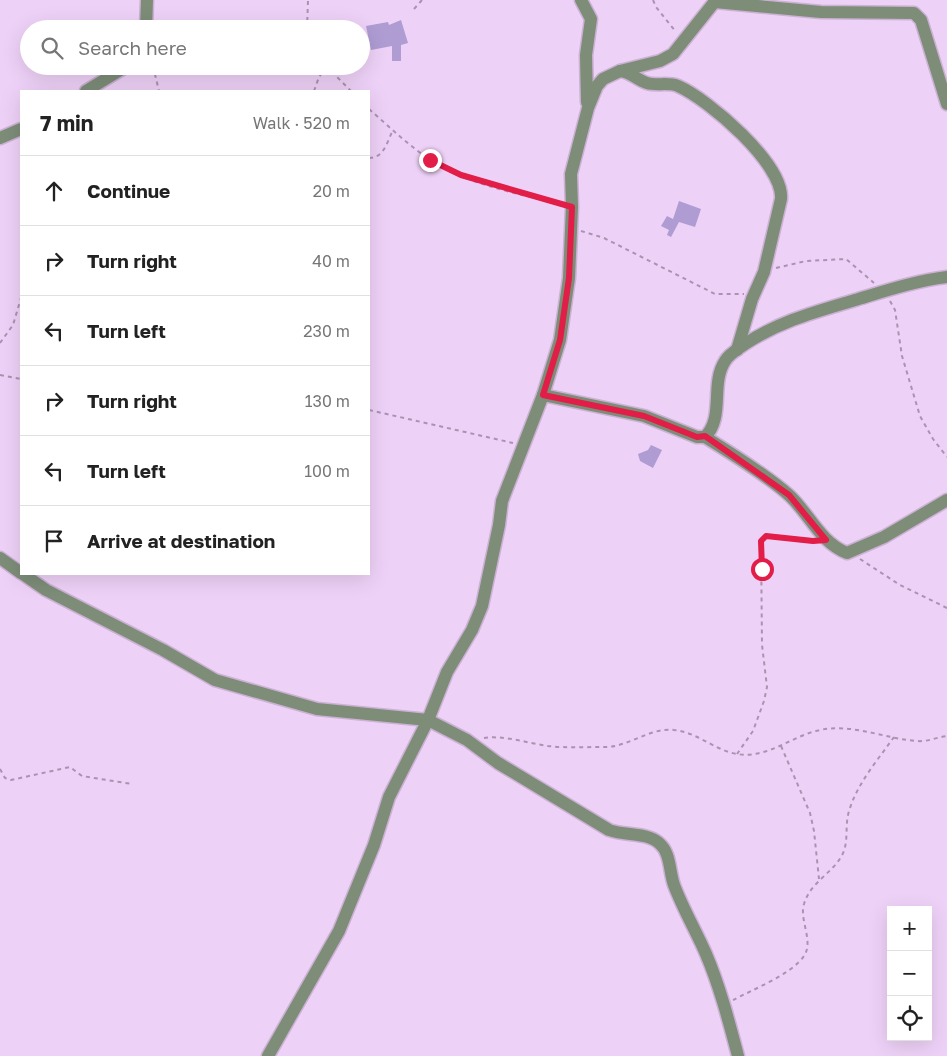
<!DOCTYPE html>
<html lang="en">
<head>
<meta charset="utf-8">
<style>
	:root { --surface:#fff; --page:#f2f2f2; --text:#222; --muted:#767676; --line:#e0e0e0 }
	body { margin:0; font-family:"Golos Text",sans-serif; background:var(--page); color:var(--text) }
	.controls { position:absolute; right:15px; bottom:15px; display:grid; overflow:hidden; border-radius:0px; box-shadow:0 5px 20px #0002 }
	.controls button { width:45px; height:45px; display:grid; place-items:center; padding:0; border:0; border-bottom:1px solid var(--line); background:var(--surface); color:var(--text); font:25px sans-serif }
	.stop { position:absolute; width:15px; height:15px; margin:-11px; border:4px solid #e11d48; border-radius:50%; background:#fff }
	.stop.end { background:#e11d48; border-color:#fff; box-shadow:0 1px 5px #0008 }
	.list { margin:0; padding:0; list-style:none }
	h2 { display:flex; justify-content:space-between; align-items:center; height:65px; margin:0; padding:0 20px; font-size:21px }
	h2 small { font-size:16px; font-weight:400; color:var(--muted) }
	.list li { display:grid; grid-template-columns:32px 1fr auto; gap:15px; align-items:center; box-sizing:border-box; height:70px; padding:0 20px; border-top:1px solid var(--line) }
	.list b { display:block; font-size:19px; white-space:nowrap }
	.list em { font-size:16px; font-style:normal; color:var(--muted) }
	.icon { flex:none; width:28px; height:28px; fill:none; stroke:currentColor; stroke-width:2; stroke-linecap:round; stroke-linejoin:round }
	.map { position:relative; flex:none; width:947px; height:1056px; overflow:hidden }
	.search { position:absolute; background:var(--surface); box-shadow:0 5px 20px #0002; left:20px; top:20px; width:350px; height:55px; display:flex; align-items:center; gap:12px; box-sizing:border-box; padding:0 18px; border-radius:28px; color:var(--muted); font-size:19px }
	.panel { position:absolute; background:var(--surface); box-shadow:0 5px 20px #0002; left:20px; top:90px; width:350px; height:485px; border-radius:0px }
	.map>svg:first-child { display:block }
</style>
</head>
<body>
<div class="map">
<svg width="947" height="1056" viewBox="0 0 947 1056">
	<rect width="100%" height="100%" fill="#eed1f7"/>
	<g fill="#ae9cd3">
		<polygon points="401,20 408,43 401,45 401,61 392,61 392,46 371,50 366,26 388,22 389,25"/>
		<polygon points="679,201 701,209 695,227 679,222 671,237 667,235 669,230 661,226 667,216 673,219"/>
		<polygon points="651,445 662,450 653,468 640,461 638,454 648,450"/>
	</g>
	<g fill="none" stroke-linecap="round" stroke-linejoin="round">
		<g stroke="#cbb1d3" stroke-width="15">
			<g id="minor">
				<polyline points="581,0 591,19 586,55 587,102"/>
				<polyline points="715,2 821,12 914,13 921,20 947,104"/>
				<polyline points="146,29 147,0"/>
				<path d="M620,71C631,72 637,80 647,83C657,86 668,82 678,86C708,99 784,164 781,199L764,272L752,299L737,350"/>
				<polyline points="86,91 127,66"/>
				<polyline points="0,138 21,129"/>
				<path d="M543,395L644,416L697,437H705C725,417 710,384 725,361C729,354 738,349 745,344C780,321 815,312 855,300C885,291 915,281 947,277"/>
				<path d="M705,437C731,453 768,476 790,496C810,515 820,542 847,553L884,537L947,500"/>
				<polyline points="0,558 21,573"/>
				<path d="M23,574L46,590L163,650L215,680L317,709L428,720L467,740L498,763L609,830C625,836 647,832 659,843C671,853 669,871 674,885C683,909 696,931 706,954C720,987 729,1022 738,1056"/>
				<polyline points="268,1056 339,931 374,845 389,797 428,720 447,672 472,630 482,606 499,525 502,501 543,395 560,340 569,278 572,207 571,174 588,108 597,86 603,79 620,71 660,61 673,54 716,0"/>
			</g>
		</g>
		<g stroke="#aa93b1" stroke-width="2" stroke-dasharray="4 4" stroke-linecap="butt">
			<polyline points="653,0 656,7 676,32"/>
			<polyline points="414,9 422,0"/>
			<polyline points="307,29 308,0"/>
			<polyline points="153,66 159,91"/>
			<polyline points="326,66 351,91"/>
			<polyline points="314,91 319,77 326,67"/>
			<path d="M369,109C393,130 416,153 444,168C474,185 529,197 562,204"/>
			<path d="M369,158C384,158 387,142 393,130"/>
			<polyline points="581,231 604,238 715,294 744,294"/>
			<polyline points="776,268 806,261 846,259 874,283"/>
			<polyline points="890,301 895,310 902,356 920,416 933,439 947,457"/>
			<polyline points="0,343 13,325 21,298"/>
			<polyline points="0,375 21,379"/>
			<polyline points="369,410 513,443"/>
			<polyline points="860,559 900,585 947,608"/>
			<path d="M484,738C504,735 527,743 548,746C566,748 586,747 605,747C629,747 650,727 674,730C697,732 714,750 737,754C768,759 791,736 820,730C852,723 886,739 917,741C928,742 937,737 947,736"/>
			<polyline points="781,746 810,813 814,831 819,879"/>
			<polyline points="737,754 753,731 764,701 767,687 762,645 761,541 766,535 811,540"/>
			<polyline points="0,769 5,778 11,780 70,767 82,776 132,784"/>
			<path d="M733,1000C752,990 792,974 804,956C814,941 799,920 804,904C810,883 831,874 841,857C849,844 845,829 848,815C855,786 877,761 894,737"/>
		</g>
		<use href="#minor" stroke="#7d8d78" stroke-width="12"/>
	</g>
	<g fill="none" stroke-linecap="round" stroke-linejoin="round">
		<polyline stroke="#e11d48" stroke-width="6" points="430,160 461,175 572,207 569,278 560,340 543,395 644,416 697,437 705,436 789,495 826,540 813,541 766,536 761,541 762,569"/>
	</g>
</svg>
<div class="controls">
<button>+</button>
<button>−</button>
<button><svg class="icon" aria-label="locate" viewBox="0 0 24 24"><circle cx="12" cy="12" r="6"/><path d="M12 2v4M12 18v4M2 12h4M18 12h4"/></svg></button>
</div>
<div class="stop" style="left:762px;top:569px"></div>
<div class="stop end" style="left:430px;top:160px"></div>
<div class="search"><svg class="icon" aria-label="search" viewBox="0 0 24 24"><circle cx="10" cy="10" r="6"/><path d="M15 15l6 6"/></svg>Search here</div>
<section class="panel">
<h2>7 min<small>Walk · 520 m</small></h2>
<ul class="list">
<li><svg class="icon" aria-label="ahead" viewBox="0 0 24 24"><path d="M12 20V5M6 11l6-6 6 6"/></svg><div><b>Continue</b></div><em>20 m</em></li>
<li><svg class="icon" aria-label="right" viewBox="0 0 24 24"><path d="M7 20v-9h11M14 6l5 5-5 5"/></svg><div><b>Turn right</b></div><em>40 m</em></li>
<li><svg class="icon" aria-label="left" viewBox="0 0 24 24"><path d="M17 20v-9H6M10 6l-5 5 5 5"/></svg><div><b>Turn left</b></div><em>230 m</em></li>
<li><svg class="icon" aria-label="right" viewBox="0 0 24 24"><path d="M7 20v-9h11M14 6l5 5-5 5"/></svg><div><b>Turn right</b></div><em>130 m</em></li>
<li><svg class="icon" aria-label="left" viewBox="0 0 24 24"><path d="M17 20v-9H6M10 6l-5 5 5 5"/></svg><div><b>Turn left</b></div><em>100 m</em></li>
<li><svg class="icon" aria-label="arrive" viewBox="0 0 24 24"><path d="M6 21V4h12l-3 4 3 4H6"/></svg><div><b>Arrive at destination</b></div></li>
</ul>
</section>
</div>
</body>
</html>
